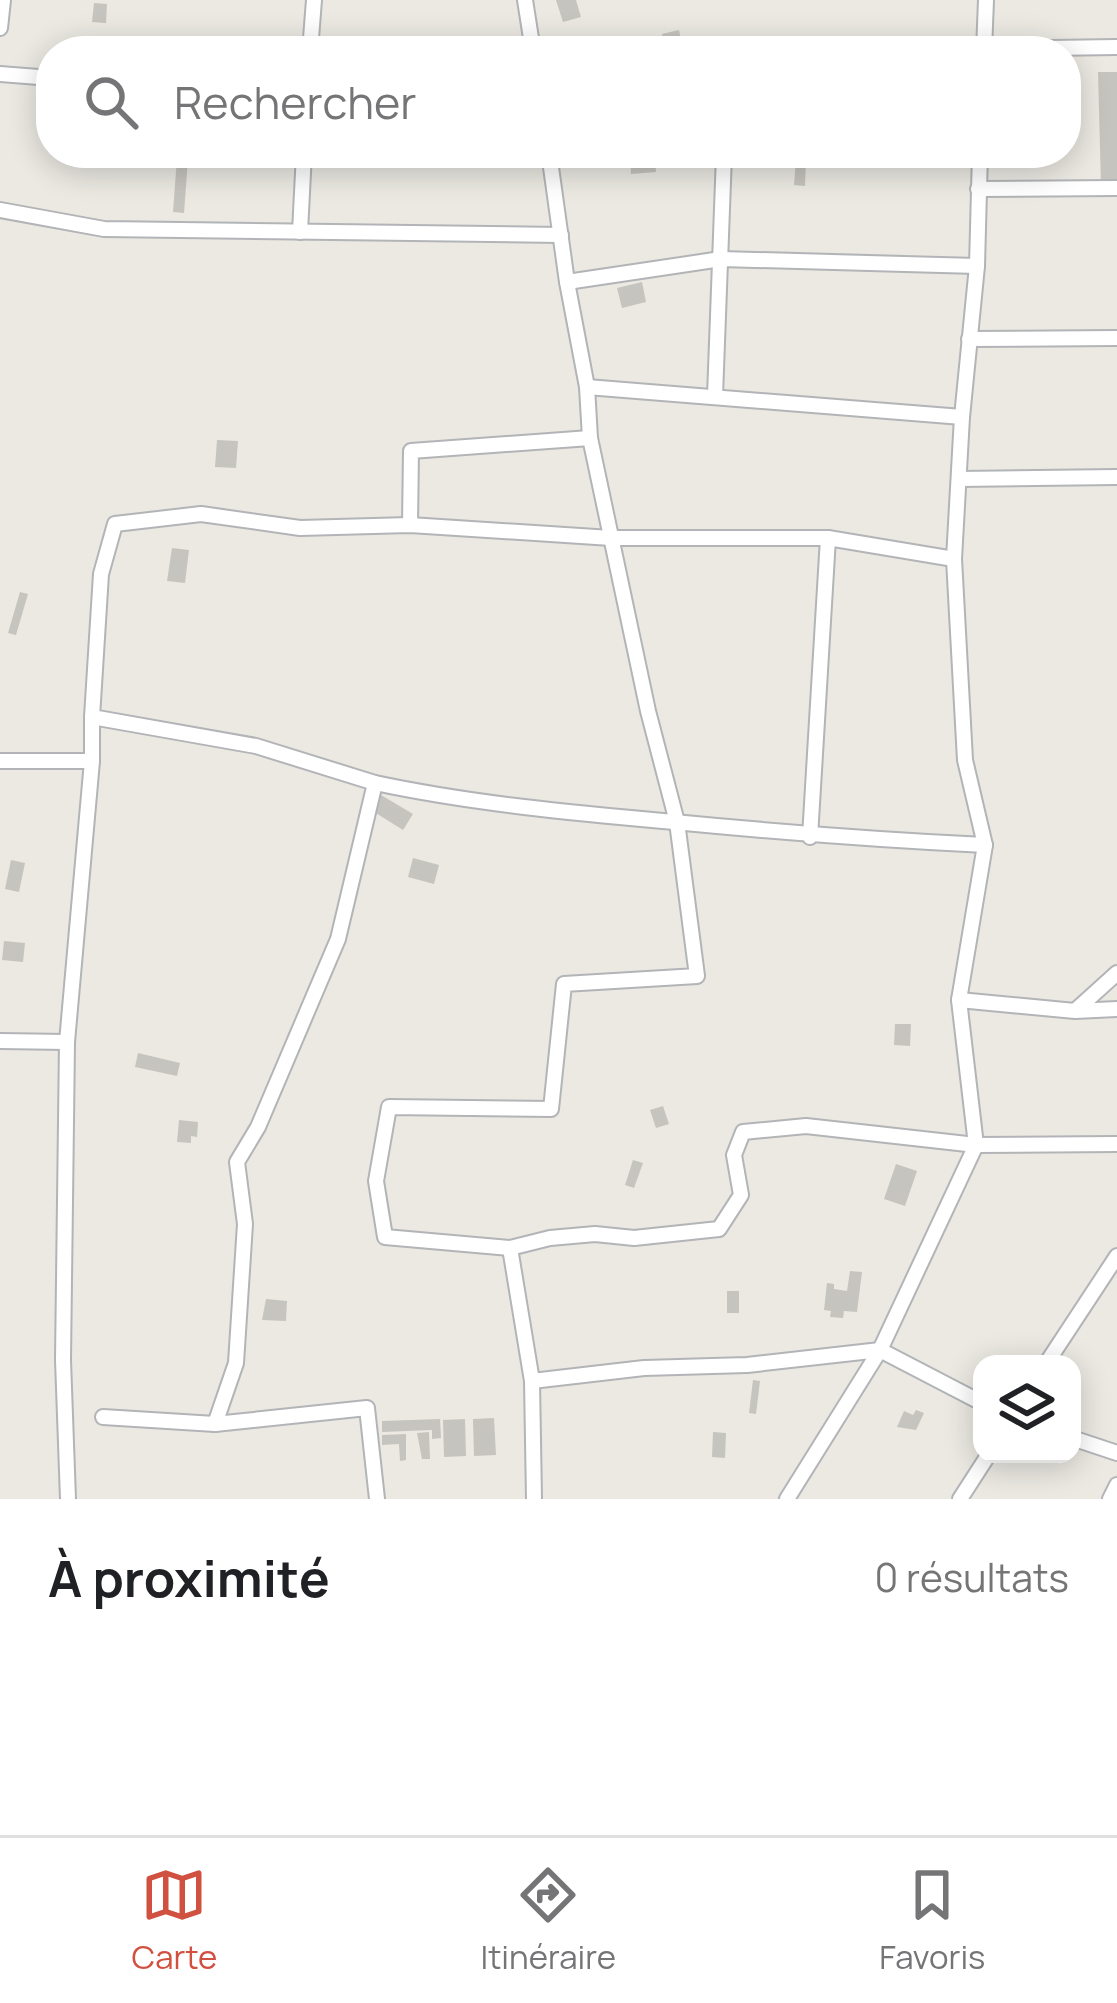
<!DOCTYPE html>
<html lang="fr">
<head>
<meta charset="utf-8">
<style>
	:root { --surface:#fff; --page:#f2f2f2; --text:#202124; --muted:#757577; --line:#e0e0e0; --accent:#d15141 }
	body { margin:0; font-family:Manrope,sans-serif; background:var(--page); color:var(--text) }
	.controls { position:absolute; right:36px; bottom:36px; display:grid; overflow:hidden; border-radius:24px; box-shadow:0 6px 30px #0003 }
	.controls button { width:108px; height:108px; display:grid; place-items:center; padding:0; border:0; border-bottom:3px solid var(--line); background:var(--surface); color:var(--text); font:60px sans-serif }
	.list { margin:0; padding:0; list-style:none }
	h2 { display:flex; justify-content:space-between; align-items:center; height:156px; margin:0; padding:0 48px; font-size:51px }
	h2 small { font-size:39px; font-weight:400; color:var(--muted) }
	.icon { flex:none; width:66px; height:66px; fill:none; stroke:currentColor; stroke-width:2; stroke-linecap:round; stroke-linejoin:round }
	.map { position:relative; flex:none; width:1117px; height:1499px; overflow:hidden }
	.search { position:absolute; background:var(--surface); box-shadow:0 6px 30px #0003; left:36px; right:36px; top:36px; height:132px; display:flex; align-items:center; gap:30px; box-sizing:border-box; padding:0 42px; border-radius:48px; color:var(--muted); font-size:45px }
	.sheet { height:336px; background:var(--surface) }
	nav { display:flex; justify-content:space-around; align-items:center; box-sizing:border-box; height:168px; border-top:3px solid var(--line); background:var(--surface); font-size:33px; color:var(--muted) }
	nav a { display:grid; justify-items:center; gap:6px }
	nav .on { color:var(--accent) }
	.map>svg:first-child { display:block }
</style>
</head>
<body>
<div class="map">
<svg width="1117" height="1499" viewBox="0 0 1117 1499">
	<rect width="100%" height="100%" fill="#ebe9e2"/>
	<g fill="#c6c4be">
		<polygon points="556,0 576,0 581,17 563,22"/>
		<polygon points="94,3 107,4 106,23 92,22"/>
		<polygon points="679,30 683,49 666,51 662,34"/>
		<polygon points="1098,72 1117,72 1117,186 1101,186"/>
		<polygon points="655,154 656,172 631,174 630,155"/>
		<polygon points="177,158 188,159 184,213 173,212"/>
		<polygon points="796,159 806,159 805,186 794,185"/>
		<polygon points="642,282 646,302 622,308 617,288"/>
		<polygon points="217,440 238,441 236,468 215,467"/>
		<polygon points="172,548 189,550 185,583 167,581"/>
		<polygon points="20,592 28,594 16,635 8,633"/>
		<polygon points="381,795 413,814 403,830 371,810"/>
		<polygon points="413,858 439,865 434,884 408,877"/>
		<polygon points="11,860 25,863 19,892 5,889"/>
		<polygon points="4,941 25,943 23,962 2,960"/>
		<polygon points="895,1024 911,1024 910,1046 894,1045"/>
		<polygon points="138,1053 180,1063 177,1076 135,1067"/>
		<polygon points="663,1106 669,1124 656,1128 650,1110"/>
		<polygon points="179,1120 198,1122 197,1137 191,1136 191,1143 177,1142"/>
		<polygon points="633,1160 643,1163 634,1188 625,1185"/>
		<polygon points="896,1164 917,1171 905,1206 884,1199"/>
		<polygon points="850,1271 862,1272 857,1312 844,1311 843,1318 830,1317 831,1311 824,1310 827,1283 834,1284 834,1289 847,1291"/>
		<rect x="727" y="1291" width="12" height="22"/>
		<polygon points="266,1299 287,1301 286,1321 262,1320"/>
		<polygon points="753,1380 760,1381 756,1414 749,1413"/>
		<polygon points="916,1410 924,1413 916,1430 897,1427 904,1411 913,1415"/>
		<polygon points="494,1418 496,1455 474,1456 473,1419"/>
		<polygon points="440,1419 441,1438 432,1439 432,1430 382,1432 382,1421"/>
		<polygon points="465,1419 466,1456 444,1457 443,1420"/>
		<polygon points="429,1432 430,1459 422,1459 417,1433"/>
		<polygon points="713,1432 726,1433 725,1458 712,1457"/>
		<polygon points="406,1434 406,1460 400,1461 399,1444 382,1445 382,1435"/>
	</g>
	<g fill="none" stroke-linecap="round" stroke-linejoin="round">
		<g stroke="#b2b4b7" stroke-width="18">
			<g id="street">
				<polyline points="525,0 533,51"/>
				<polyline points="0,28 3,0"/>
				<polyline points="984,49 1117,47"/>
				<polyline points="310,51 314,0"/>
				<polyline points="984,51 986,0"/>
				<polyline points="0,74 51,78"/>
				<polyline points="549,153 567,282 587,387 590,438 648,711 677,822 697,976 564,984 551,1109 389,1107 376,1181 385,1237 510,1248 550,1238 595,1234 634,1238 719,1229 741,1195 734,1155 743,1132 806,1126 976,1145 1117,1144"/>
				<polyline points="978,189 1117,188"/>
				<polyline points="0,210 104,229 561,235"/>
				<polyline points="300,232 304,153"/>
				<polyline points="567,282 721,259 977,266"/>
				<polyline points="969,339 1117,338"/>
				<polyline points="587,387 962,417"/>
				<polyline points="715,396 724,155 761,153"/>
				<polyline points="959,479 1117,477"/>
				<polyline points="410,525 411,451 590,438"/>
				<polyline points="0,761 92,761"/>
				<path d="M375,783C474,804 574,813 674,822C778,832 881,840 985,845"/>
				<polyline points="810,837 828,538 954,559"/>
				<polyline points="959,1000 1075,1011 1117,1009"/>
				<polyline points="1076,1010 1117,973"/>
				<polyline points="0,1041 67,1042"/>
				<polyline points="510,1248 532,1381 644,1368 747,1365 880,1350 982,1403"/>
				<polyline points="1046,1364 1117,1256"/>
				<polyline points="532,1381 534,1499"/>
				<polyline points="103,1417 215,1424 367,1408 377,1499"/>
				<polyline points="215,1424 236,1363 245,1224 237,1162 258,1127 338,939 375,783 256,746 92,717 101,574 115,524 201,514 300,528 410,525 611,538 828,538"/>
				<polyline points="1072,1438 1117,1453"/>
				<polyline points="68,1499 63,1360 67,1042 92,761 92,717"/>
				<polyline points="787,1499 880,1350 976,1145 959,1000 985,845 965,760 954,559 962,417 977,266 980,153"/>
				<polyline points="960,1499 989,1454"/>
				<polyline points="1110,1499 1117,1485"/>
			</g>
		</g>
		<use href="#street" stroke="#fff" stroke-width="14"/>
	</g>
</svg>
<div class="controls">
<button><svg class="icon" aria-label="layers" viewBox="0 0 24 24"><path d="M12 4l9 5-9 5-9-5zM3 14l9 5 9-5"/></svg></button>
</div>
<div class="search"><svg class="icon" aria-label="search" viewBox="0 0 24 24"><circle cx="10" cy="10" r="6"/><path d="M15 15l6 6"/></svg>Rechercher</div>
</div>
<section class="sheet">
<h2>À proximité<small>0 résultats</small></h2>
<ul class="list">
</ul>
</section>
<nav>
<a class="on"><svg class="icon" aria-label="map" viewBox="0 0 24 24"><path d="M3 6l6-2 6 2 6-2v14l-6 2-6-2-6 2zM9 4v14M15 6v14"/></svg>Carte</a>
<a><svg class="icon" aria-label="directions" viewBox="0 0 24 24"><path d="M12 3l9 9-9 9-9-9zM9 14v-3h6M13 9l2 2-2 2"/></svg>Itinéraire</a>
<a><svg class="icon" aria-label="saved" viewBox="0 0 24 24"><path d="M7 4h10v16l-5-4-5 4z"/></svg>Favoris</a>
</nav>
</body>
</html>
